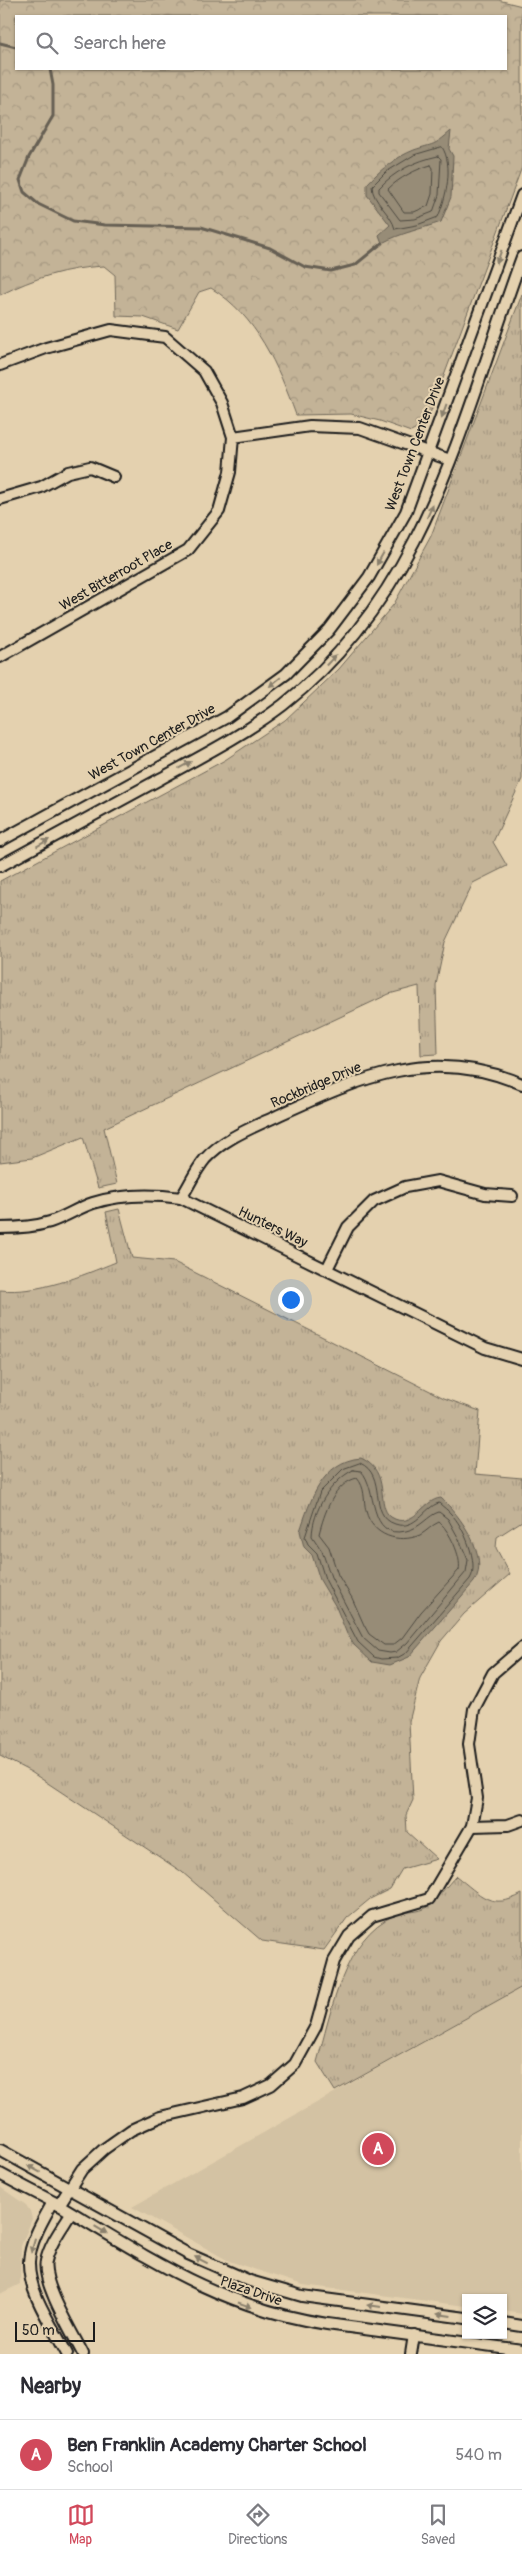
<!DOCTYPE html>
<html lang="en">
<head>
<meta charset="utf-8">
<style>
	:root { --surface:#fff; --page:#f7f7f7; --text:#2b2b33; --muted:#7c7c81; --line:#e1e1e2; --accent:#d1495b }
	body { margin:0; font-family:Pangolin,sans-serif; background:var(--page); color:var(--text) }
	.controls { position:absolute; right:15px; bottom:15px; display:grid; overflow:hidden; border-radius:0px; box-shadow:0 1px 4px #0004 }
	.controls button { width:45px; height:45px; display:grid; place-items:center; padding:0; border:0; border-bottom:1px solid var(--line); background:var(--surface); color:var(--text); font:25px sans-serif }
	.scale { position:absolute; left:15px; bottom:12px; width:80px; box-sizing:border-box; padding-left:5px; border:2px solid #1c1c1c; border-top:0; font-size:14px; line-height:18px; white-space:nowrap; color:#1c1c1c; -webkit-text-stroke:4px #e4d1af; paint-order:stroke }
	.you { position:absolute; left:290px; top:1299px; width:18px; height:18px; margin:-12px; border:4px solid #fff; border-radius:50%; background:#1a73e8; box-shadow:0 0 0 8px #1a73e833 }
	.badge { display:grid; place-items:center; width:32px; height:32px; border-radius:50%; background:var(--accent); color:#fff; font-size:16px; font-weight:700 }
	.pin { position:absolute; translate:-50% -50%; border:2px solid #fff; box-shadow:0 1px 5px #0006 }
	.list { margin:0; padding:0; list-style:none }
	h2 { display:flex; justify-content:space-between; align-items:center; height:65px; margin:0; padding:0 20px; font-size:21px }
	h2 small { font-size:16px; font-weight:400; color:var(--muted) }
	.list li { display:grid; grid-template-columns:32px 1fr auto; gap:15px; align-items:center; box-sizing:border-box; height:70px; padding:0 20px; border-top:1px solid var(--line) }
	.list b { display:block; font-size:19px; white-space:nowrap }
	.list p { margin:0; font-size:16px; white-space:nowrap; color:var(--muted) }
	.list em { font-size:16px; font-style:normal; color:var(--muted) }
	.icon { flex:none; width:28px; height:28px; fill:none; stroke:currentColor; stroke-width:2; stroke-linecap:round; stroke-linejoin:round }
	.map { position:relative; flex:none; width:522px; height:2354px; overflow:hidden }
	.search { position:absolute; background:var(--surface); box-shadow:0 1px 4px #0004; left:15px; right:15px; top:15px; height:55px; display:flex; align-items:center; gap:12px; box-sizing:border-box; padding:0 18px; border-radius:0px; color:var(--muted); font-size:19px }
	.sheet { height:135px; background:var(--surface) }
	nav { display:flex; justify-content:space-around; align-items:center; box-sizing:border-box; height:70px; border-top:1px solid var(--line); background:var(--surface); font-size:14px; color:var(--muted) }
	nav a { display:grid; justify-items:center; gap:2px }
	nav .on { color:var(--accent) }
	.map>svg:first-child { display:block }
</style>
</head>
<body>
<div class="map">
<svg width="522" height="2354" viewBox="0 0 522 2354">
	<defs>
		<pattern id="grass-tufts" width="24" height="20" patternUnits="userSpaceOnUse" patternTransform="scale(1.25)"><rect width="24" height="20" fill="#c3b397"/><path d="M3 7l-1-3M5 7V3M7 7l1-3M15 17l-1-3M17 17v-4M19 17l1-3" fill="none" stroke="#a79982"/></pattern>
		<pattern id="forest-crowns" width="20" height="18" patternUnits="userSpaceOnUse" patternTransform="scale(1.25)"><rect width="20" height="18" fill="#c3b397"/><path d="M2 6a3 3 0 1 1 6 0M12 15a3 3 0 1 1 6 0" fill="none" stroke="#a79982"/></pattern>
	</defs>
	<rect width="100%" height="100%" fill="#e4d1af"/>
	<filter id="ink" filterUnits="userSpaceOnUse"><feTurbulence type="fractalNoise" baseFrequency=".02" numOctaves="2"/><feDisplacementMap in="SourceGraphic" scale="10" xChannelSelector="R" yChannelSelector="G"/><feConvolveMatrix kernelMatrix="1 2 1 2 8 2 1 2 1" color-interpolation-filters="sRGB"/></filter>
	<g filter="url(#ink)">
		<g fill="#d3c2a3">
			<polygon points="522,1987 522,2314 503,2311 503,2298 466,2298 466,2306 303,2285 229,2261 132,2207"/>
			<polygon points="0,2187 26,2205 30,2211 32,2219 21,2246 20,2284 0,2294"/>
		</g>
		<g fill="url(#grass-tufts)" stroke="#70685a">
			<polygon points="522,294 522,779 493,842 507,866 473,883 445,942 436,985 438,1054 421,1055 419,986 389,994 104,1128 117,1184 98,1188 83,1137 32,1158 0,1162 0,881 225,760 285,720 339,669 394,604 431,536"/>
			<path d="M119,1209L132,1258L174,1262L444,1398L480,1411L475,1474L522,1478V1521L497,1537L496,1548L510,1574L464,1614L441,1641L420,1678L409,1722L413,1800L406,1815L407,1832L437,1859L402,1869L390,1889L370,1899L347,1918L324,1950L262,1941L182,1872L31,1772L0,1756V1290C39,1294 81,1276 116,1262L106,1212Z"/>
			<path d="M456,1876C481,1895 491,1911 522,1894V1987L335,2091L317,2062C331,2014 343,1937 395,1915C404,1911 415,1913 424,1909C433,1904 448,1884 456,1876Z"/>
		</g>
		<path fill="url(#forest-crowns)" stroke="#70685a" fill-rule="evenodd" d="M0,0H498L522,6V167L426,424L411,432L380,421L351,414L296,415C278,366 257,316 211,288L199,292L178,329L143,317L116,316L115,275L104,266C66,268 34,278 0,295ZM16,16H506V69H16Z"/>
		<g fill="#978c77" stroke="#665f53">
			<path d="M451,131L449,149L453,156L451,197L441,222C421,229 401,233 382,243L379,235L390,225L367,195V184C380,170 396,157 414,150C434,143 433,147 451,131Z"/>
			<path d="M361,1458C392,1472 375,1506 391,1517C413,1531 423,1499 441,1498C459,1514 491,1557 474,1582L409,1657L390,1665L372,1662L354,1645L347,1634L336,1607L320,1580L312,1555L304,1547L300,1531C310,1501 322,1461 361,1458Z"/>
		</g>
		<g fill="none" stroke-linecap="round" stroke-linejoin="round">
			<g stroke="#4d4940" stroke-width="1">
				<path d="M442,147C454,165 446,198 438,217L417,225L395,229C392,214 372,202 372,186L386,172L414,155Z"/>
				<path d="M438,156L441,159L439,195L433,212L415,219L400,220L379,192V188C395,171 415,161 438,156Z"/>
				<path d="M431,165L433,168L432,194L428,206L414,212H404L388,189C399,178 416,169 431,165Z"/>
				<path d="M360,1463C388,1475 367,1515 395,1524C416,1531 424,1507 439,1503C443,1507 448,1510 451,1514C463,1525 480,1564 470,1579L406,1653L397,1658L381,1659L374,1657L358,1642L325,1579L317,1553L308,1544L305,1537L320,1492L343,1469Z"/>
				<path d="M353,1470L361,1471C378,1488 367,1540 406,1531C421,1528 428,1515 439,1512L448,1519L459,1539L468,1560L466,1572L407,1643L396,1652L390,1653L378,1651L363,1638L331,1577L322,1551L312,1536C313,1510 330,1482 353,1470Z"/>
				<path d="M357,1478C366,1488 363,1499 366,1511C372,1536 399,1544 420,1535C427,1531 432,1525 439,1522C449,1530 462,1557 459,1570L421,1612L402,1638L393,1645H384L369,1634L364,1625L352,1598L338,1575L329,1547L319,1534C324,1514 334,1483 357,1478Z"/>
			</g>
			<g stroke="#665f53" stroke-width="3">
				<polyline points="0,43 16,47"/>
				<polyline points="50,69 53,85 53,116 29,157 20,180 24,192 38,204 73,221 105,225 201,227 270,248 305,267 331,271 355,265 382,243"/>
			</g>
			<g stroke="#1c1c1c" stroke-width="14">
				<g id="minor">
					<polyline points="0,365 46,348 111,330 165,337 204,371 222,403 233,437 230,472 219,511 188,550 0,657"/>
					<polyline points="233,437 310,426 360,428 450,460"/>
					<polyline points="0,499 41,487 68,472 90,467 114,477"/>
					<polyline points="0,841 227,717 286,674 329,630 369,577 406,512 522,195"/>
					<path d="M0,866C53,837 106,808 160,779C202,756 245,734 283,705C427,592 462,420 522,257"/>
					<path d="M181,1198C189,1186 195,1171 205,1159C224,1138 254,1127 279,1115C362,1077 431,1046 522,1084"/>
					<path d="M0,1228C16,1228 34,1227 50,1222C65,1217 78,1208 93,1203C122,1194 151,1194 181,1198L485,1348L522,1359"/>
					<polyline points="327,1269 348,1227 374,1201 405,1187 438,1181 485,1194 512,1196"/>
					<polyline points="472,1826 508,1825 522,1820"/>
					<polyline points="0,2150 188,2254 250,2281 302,2296 466,2318"/>
					<path d="M0,2174C20,2185 41,2195 61,2206C150,2259 222,2308 327,2324L522,2350"/>
					<path d="M53,2202C43,2220 30,2241 29,2262C28,2293 53,2327 67,2354"/>
					<polyline points="59,2205 82,2169 104,2149 131,2130 160,2117 243,2098 271,2085 295,2064 316,2026 334,1961 349,1936 372,1916 429,1899 472,1826 477,1798 469,1744 474,1709 493,1673 522,1648"/>
					<path d="M71,2213C62,2228 50,2243 46,2261C41,2282 73,2334 83,2354"/>
					<polyline points="503,2323 522,2326"/>
					<polyline points="411,2354 414,2335"/>
				</g>
			</g>
			<use href="#minor" stroke="#e4d1af" stroke-width="10"/>
		</g>
		<defs><path id="oneway-solid" d="M-6-.8H1V-3.2L6.5 0L1 3.2V.8H-6Z" transform="scale(1.25)"/></defs>
		<g fill="#8a806d">
			<use href="#oneway-solid" transform="translate(499 257) rotate(110)"/>
			<use href="#oneway-solid" transform="translate(444 411) rotate(110)"/>
			<use href="#oneway-solid" transform="translate(430 511) rotate(-66)"/>
			<use href="#oneway-solid" transform="translate(380 559) rotate(119)"/>
			<use href="#oneway-solid" transform="translate(331 660) rotate(-47)"/>
			<use href="#oneway-solid" transform="translate(275 682) rotate(141)"/>
			<use href="#oneway-solid" transform="translate(185 765) rotate(-29)"/>
			<use href="#oneway-solid" transform="translate(43 843) rotate(-29)"/>
			<use href="#oneway-solid" transform="translate(34 2169) rotate(-152)"/>
			<use href="#oneway-solid" transform="translate(101 2230) rotate(31)"/>
			<use href="#oneway-solid" transform="translate(33 2246) rotate(106)"/>
			<use href="#oneway-solid" transform="translate(201 2260) rotate(-153)"/>
			<use href="#oneway-solid" transform="translate(245 2305) rotate(19)"/>
			<use href="#oneway-solid" transform="translate(374 2306) rotate(-173)"/>
			<use href="#oneway-solid" transform="translate(444 2315) rotate(-172)"/>
		</g>
	</g>
	<g text-anchor="middle" dominant-baseline="central" stroke-width="4" stroke-linejoin="round" paint-order="stroke">
		<g font-size="14" fill="#1c1c1c" stroke="#e4d1af">
			<text transform="translate(415 444) rotate(-69)">West Town Center Drive</text>
			<text transform="translate(116 575) rotate(-30)">West Bitterroot Place</text>
			<text transform="translate(152 742) rotate(-29)">West Town Center Drive</text>
			<text transform="translate(316 1085) rotate(-23)">Rockbridge Drive</text>
			<text transform="translate(273 1227) rotate(26)">Hunters Way</text>
			<text transform="translate(251 2291) rotate(19)">Plaza Drive</text>
		</g>
	</g>
</svg>
<div class="controls">
<button><svg class="icon" aria-label="layers" viewBox="0 0 24 24"><path d="M12 4l9 5-9 5-9-5zM3 14l9 5 9-5"/></svg></button>
</div>
<div class="scale">50 m</div>
<div class="you"></div>
<div class="pin badge" style="left:378px;top:2149px">A</div>
<div class="search"><svg class="icon" aria-label="search" viewBox="0 0 24 24"><circle cx="10" cy="10" r="6"/><path d="M15 15l6 6"/></svg>Search here</div>
</div>
<section class="sheet">
<h2>Nearby<small></small></h2>
<ul class="list">
<li><span class="badge">A</span><div><b>Ben Franklin Academy Charter School</b><p>School</p></div><em>540 m</em></li>
</ul>
</section>
<nav>
<a class="on"><svg class="icon" aria-label="map" viewBox="0 0 24 24"><path d="M3 6l6-2 6 2 6-2v14l-6 2-6-2-6 2zM9 4v14M15 6v14"/></svg>Map</a>
<a><svg class="icon" aria-label="directions" viewBox="0 0 24 24"><path d="M12 3l9 9-9 9-9-9zM9 14v-3h6M13 9l2 2-2 2"/></svg>Directions</a>
<a><svg class="icon" aria-label="saved" viewBox="0 0 24 24"><path d="M7 4h10v16l-5-4-5 4z"/></svg>Saved</a>
</nav>
</body>
</html>
